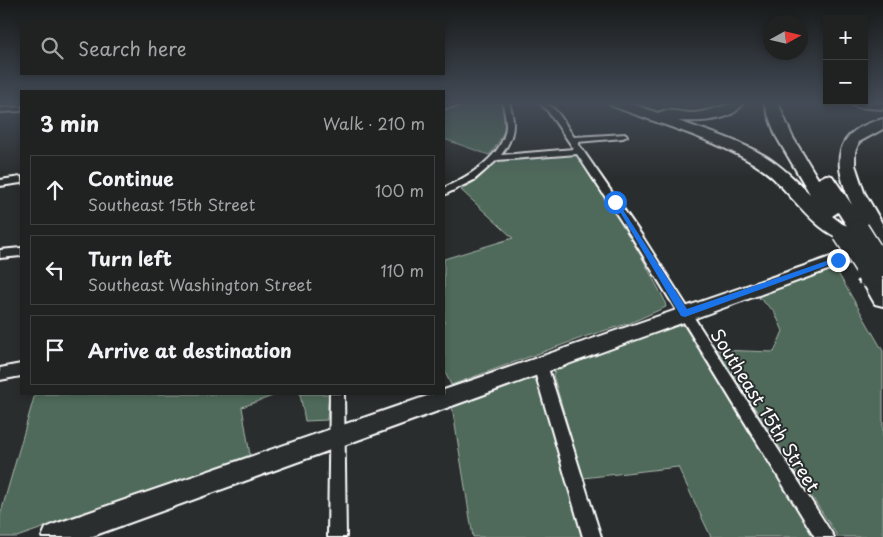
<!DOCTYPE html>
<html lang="en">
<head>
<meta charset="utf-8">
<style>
	:root { --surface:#202222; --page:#282a2a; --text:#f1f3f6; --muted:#a2a4a5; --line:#3d3f40 }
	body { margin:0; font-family:"Playpen Sans",sans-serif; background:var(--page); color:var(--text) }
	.controls { position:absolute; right:15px; top:15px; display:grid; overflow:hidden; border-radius:0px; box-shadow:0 2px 8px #0003 }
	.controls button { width:45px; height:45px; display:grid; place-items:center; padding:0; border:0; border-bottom:1px solid var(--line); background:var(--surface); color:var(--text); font:25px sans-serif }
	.compass { position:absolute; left:763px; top:15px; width:45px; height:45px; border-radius:50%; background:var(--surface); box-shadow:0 2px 8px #0003; rotate:82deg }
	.stop { position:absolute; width:15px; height:15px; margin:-11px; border:4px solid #1a73e8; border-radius:50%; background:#fff }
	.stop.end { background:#1a73e8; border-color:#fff; box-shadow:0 1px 5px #0008 }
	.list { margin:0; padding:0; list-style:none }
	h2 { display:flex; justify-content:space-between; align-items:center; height:65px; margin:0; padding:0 20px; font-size:21px }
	h2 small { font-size:16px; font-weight:400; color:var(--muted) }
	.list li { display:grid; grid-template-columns:32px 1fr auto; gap:15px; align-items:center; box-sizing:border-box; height:70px; margin:0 10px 10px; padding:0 10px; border:1px solid var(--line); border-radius:0px }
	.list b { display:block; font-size:19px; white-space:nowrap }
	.list p { margin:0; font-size:16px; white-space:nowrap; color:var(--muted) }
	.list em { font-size:16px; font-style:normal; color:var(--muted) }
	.icon { flex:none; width:28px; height:28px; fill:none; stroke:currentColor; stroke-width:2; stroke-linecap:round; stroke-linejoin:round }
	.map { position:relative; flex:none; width:883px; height:537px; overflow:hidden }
	.search { position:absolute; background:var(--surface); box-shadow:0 2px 8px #0003; left:20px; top:20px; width:425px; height:55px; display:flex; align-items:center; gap:12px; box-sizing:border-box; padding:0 18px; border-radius:0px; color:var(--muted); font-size:19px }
	.panel { position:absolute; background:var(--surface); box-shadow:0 2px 8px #0003; left:20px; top:90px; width:425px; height:305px; border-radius:0px }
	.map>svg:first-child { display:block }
</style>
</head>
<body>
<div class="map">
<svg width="883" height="537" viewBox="0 0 883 537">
	<rect width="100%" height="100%" fill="#2a2d2e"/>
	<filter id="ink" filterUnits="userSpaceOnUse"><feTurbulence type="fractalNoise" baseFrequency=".02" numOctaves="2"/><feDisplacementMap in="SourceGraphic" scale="10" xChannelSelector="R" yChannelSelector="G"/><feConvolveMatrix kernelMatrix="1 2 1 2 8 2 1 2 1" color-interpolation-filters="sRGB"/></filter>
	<g filter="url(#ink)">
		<g fill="#4f6a5a" stroke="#a7b4ac">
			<path d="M478,103H499C517,114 499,144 489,155L444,139V108Z"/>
			<polygon points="576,155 581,157 641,256 664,299 666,307 630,323 587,336 451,385 444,370 444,259 513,238 461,190 477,180 500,159"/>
			<polygon points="834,266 883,351 883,537 838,537 717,350 774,352 783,331 774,311 758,297"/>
			<polygon points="675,323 684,326 689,334 814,537 711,537 678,467 583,478 553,375 556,368"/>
			<polygon points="527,378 536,379 542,390 584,537 473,537 452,406"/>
			<polygon points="35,394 278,394 242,407 250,455 17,537 0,537 0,516"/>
			<polygon points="300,394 329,394 327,420 305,421"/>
		</g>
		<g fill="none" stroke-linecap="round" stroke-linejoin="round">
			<g stroke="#fff" stroke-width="4">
				<g id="street">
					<polygon points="453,103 469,103 465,105 444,108 444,104"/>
					<path d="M503,103H509C516,123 514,138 501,155L574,149L547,110L540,103C556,103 565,125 574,137L626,134L627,136L623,138L577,142L642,236L834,537H815L633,239L577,154L497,160L474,180L444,195V188C467,177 498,160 505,133C508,122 504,113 503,103Z"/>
					<polygon points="21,107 21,111 0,112 0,108"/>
					<polygon points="21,177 21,183 0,186 0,180"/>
					<polygon points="21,248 21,256 0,258 0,250"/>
					<polygon points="540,359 545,361 547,365 601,537 583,537 533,365 535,361"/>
					<polygon points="21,364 21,376 0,380 0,368"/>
					<polygon points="330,394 344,394 346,537 328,537"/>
				</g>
			</g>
			<g stroke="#fff" stroke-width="4">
				<polygon id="secondary" points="883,239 883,250 90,537 42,537 46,528 55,524 433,394 444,394 444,390"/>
			</g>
			<g stroke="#fff" stroke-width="4">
				<g id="highway">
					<path d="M610,103H629L658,113C667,108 682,113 693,113C711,112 725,103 743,103C733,122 697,122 678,121C707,131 738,140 765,156C782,166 795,180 810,194L776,136L764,103H778L792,136L818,179L826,175L832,176L852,205C832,163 832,131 883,119V129L859,142L855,152V165L864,192L883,225V248L876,246L867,231L859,235L853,233L850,238C826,245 790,193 772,177C736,145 659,124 612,106ZM838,212L849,229L832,216Z"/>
					<polygon points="849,103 883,103 883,109 856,107"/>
					<polygon points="870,268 878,271 883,279 883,306 875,304 859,276 862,271"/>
				</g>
			</g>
			<use href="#street" fill="#2a2d2e" fill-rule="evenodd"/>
			<use href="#secondary" fill="#2a2d2e" fill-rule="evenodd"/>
			<use href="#highway" fill="#2a2d2e" fill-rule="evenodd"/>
			<g stroke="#fff" stroke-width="22" stroke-linecap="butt">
				<g id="highway-bridge-far1">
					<polyline points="859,229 883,267"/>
					<polyline points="843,234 868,273"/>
				</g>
			</g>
			<g stroke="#fff" stroke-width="28" stroke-linecap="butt">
				<polyline id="highway-bridge" points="867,272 870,276"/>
			</g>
			<use href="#highway-bridge-far1" stroke="#2a2d2e" stroke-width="19"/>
			<use href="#highway-bridge" stroke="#2a2d2e" stroke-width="24"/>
		</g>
	</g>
	<linearGradient id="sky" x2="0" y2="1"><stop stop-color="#171919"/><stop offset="0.58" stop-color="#444c57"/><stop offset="1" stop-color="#444c57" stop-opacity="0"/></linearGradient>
	<rect width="883" height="178" fill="url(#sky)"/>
	<polygon fill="#1a73e8" points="613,200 618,202 687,309 835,258 842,260 685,317 681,316"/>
	<g text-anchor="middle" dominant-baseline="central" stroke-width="4" stroke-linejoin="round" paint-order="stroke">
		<g font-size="18" fill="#fff" stroke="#2a2d2e">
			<text transform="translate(766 410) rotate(58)">Southeast 15th Street</text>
		</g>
	</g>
</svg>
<div class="controls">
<button>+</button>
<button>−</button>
</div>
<svg class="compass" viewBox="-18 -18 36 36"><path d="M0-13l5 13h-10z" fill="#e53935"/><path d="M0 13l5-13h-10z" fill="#a2a4a5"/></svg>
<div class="stop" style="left:615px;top:202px"></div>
<div class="stop end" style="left:838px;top:260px"></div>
<div class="search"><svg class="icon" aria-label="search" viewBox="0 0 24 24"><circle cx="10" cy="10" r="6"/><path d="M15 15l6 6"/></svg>Search here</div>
<section class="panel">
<h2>3 min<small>Walk · 210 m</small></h2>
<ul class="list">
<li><svg class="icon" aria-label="ahead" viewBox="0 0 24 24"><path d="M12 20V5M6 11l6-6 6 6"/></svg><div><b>Continue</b><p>Southeast 15th Street</p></div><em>100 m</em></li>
<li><svg class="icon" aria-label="left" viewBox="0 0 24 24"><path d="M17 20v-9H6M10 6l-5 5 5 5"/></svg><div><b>Turn left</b><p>Southeast Washington Street</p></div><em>110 m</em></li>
<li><svg class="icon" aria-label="arrive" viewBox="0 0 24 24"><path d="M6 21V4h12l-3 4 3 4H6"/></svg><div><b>Arrive at destination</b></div></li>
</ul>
</section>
</div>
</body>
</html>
